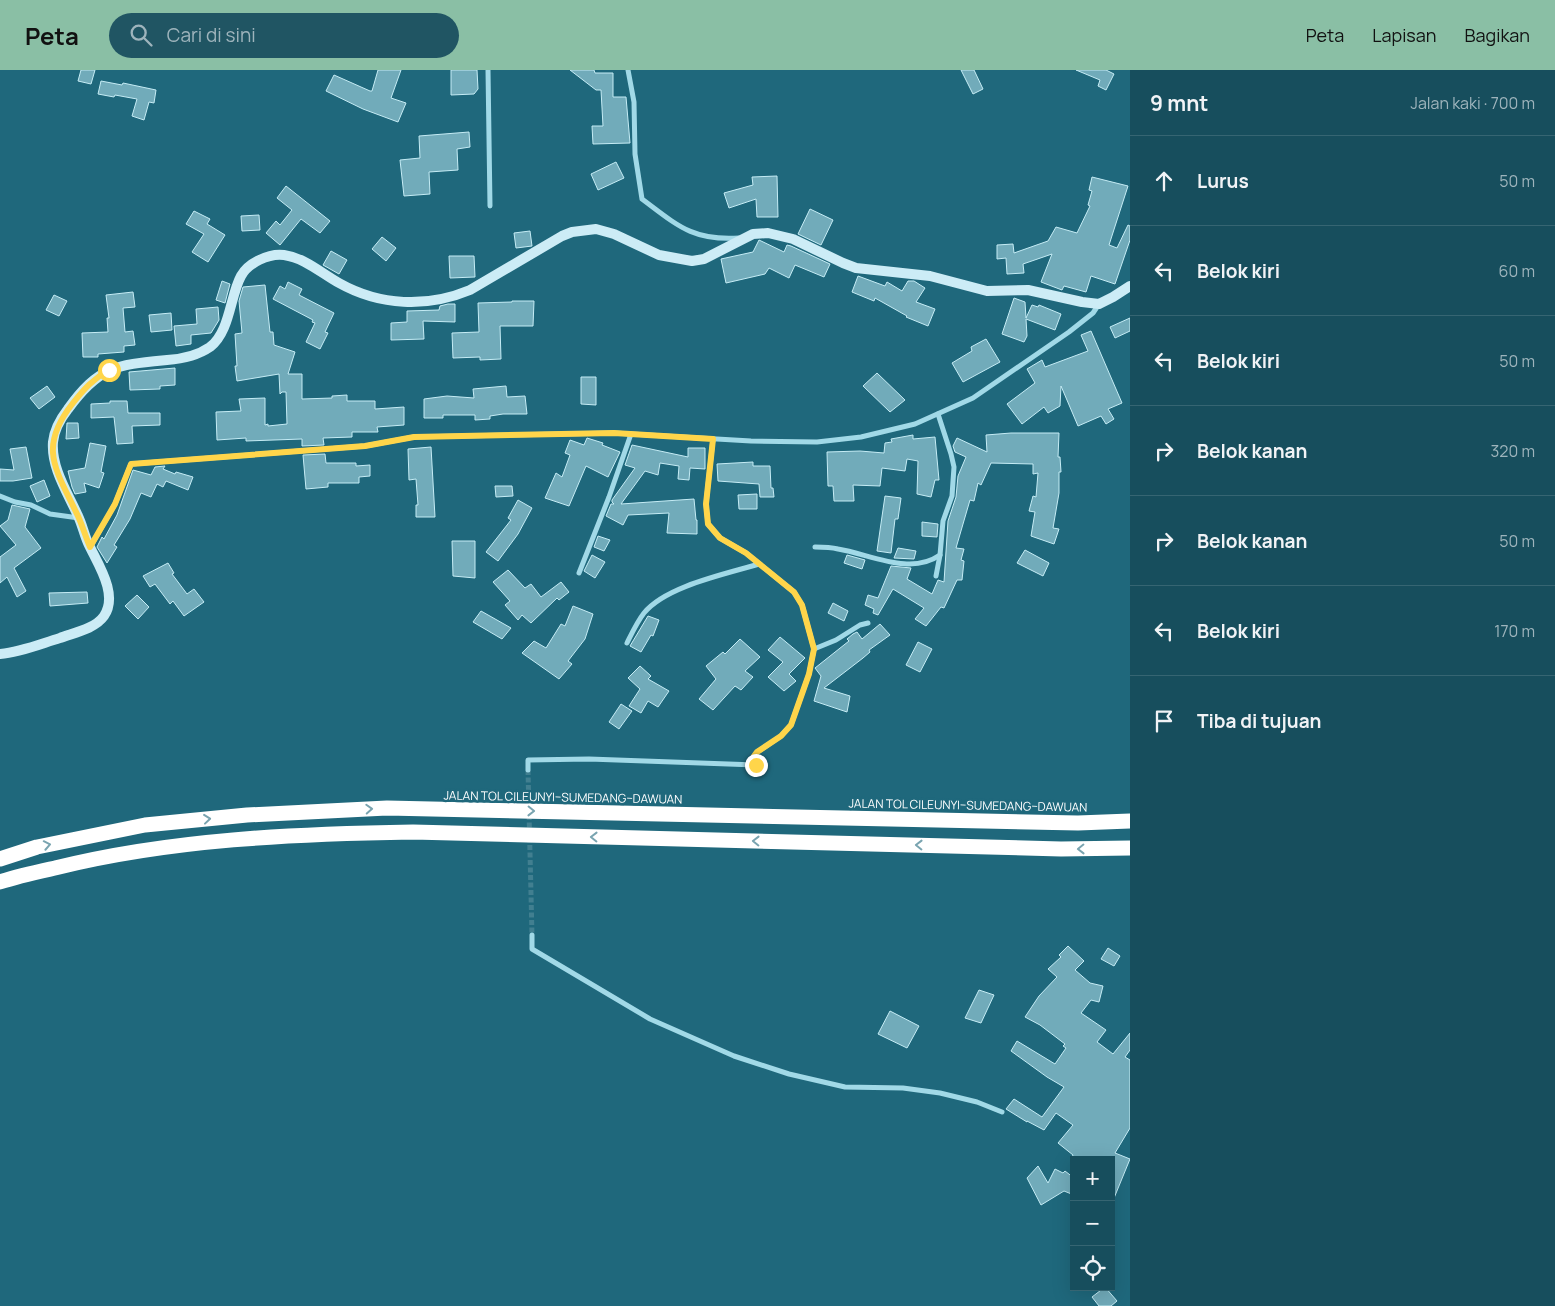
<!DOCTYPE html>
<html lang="id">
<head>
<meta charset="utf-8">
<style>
	:root { --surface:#174e5d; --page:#205563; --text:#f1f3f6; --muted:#9eb4bc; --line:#366572; --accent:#8abfa5 }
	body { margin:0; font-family:Manrope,sans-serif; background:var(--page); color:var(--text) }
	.controls { position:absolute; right:15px; bottom:15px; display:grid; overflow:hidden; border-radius:0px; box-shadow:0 5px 20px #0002 }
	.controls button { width:45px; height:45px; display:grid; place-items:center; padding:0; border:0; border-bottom:1px solid var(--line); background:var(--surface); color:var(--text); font:25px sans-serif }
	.stop { position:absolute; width:15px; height:15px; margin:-11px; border:4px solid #ffd54a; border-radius:50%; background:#fff }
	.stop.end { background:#ffd54a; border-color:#fff; box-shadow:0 1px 5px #0008 }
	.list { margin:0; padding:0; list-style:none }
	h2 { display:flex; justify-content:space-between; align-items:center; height:65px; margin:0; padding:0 20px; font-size:21px }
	h2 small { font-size:16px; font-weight:400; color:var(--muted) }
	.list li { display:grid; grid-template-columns:32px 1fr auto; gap:15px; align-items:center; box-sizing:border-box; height:90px; padding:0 20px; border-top:1px solid var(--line) }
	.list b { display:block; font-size:19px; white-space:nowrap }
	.list em { font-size:16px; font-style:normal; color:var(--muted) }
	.icon { flex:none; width:28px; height:28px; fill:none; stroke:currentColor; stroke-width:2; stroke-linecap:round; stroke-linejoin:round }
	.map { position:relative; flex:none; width:1130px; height:1236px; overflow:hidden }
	header { display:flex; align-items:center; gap:30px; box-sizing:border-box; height:70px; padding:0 25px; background:var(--accent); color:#111 }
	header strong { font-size:24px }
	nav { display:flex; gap:28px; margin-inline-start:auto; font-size:18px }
	.search { width:350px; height:45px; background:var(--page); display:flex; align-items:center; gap:12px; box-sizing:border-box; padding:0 18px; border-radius:28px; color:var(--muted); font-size:19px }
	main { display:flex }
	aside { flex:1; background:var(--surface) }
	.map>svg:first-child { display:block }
</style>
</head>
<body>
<header>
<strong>Peta</strong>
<div class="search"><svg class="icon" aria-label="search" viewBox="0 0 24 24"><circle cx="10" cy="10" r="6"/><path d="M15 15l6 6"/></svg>Cari di sini</div>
<nav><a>Peta</a><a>Lapisan</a><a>Bagikan</a></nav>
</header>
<main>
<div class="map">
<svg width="1130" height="1236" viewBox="0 0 1130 1236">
	<rect width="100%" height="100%" fill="#1f687c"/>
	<g fill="#71abba" stroke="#c5ecf5">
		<polygon points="81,0 95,0 91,14 78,11"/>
		<polygon points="378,0 401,0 391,28 406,33 398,52 363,39 326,21 334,5 370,21 372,21"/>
		<polygon points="451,0 477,0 478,19 474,24 451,25"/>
		<polygon points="570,0 594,0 595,3 613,3 613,27 626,27 630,73 593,74 592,56 603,56 601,20 596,20"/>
		<polygon points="961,0 974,0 983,19 973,24"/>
		<polygon points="1076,0 1106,0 1114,4 1106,20 1098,16 1100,10"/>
		<polygon points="101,11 122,15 123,13 156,20 154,33 149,32 144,50 132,46 137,29 115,25 114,27 98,24"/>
		<polygon points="469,62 470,77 457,79 458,100 429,102 430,124 404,126 400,90 420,88 419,66"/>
		<polygon points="616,92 624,108 598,120 591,104"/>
		<polygon points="777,106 778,147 757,147 756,129 729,138 724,123 753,115 752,107"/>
		<polygon points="1092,107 1128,116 1109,175 1117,178 1128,155 1130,156 1130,170 1115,214 1091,206 1086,222 1064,216 1062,220 1041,212 1052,184 1023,194 1024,203 1007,204 1006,188 997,189 997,175 1013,174 1014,183 1048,171 1056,157 1077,163 1090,136 1088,135 1092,121 1089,120"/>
		<polygon points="286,116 330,151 320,163 301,149 280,175 266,163 276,151 280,155 292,140 277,128"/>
		<polygon points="810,139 833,150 821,175 798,164"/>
		<polygon points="194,141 210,149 207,154 225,165 208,192 192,182 204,164 186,154"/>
		<polygon points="259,145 260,160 242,161 241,146"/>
		<polygon points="530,161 532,176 516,178 514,163"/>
		<polygon points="382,167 396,178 386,191 372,179"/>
		<polygon points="759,170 784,182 787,175 791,176 830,194 824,207 795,195 789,208 769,198 765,204 726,213 721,189 753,182"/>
		<polygon points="331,181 347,190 339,204 323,195"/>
		<polygon points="449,186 474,186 475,207 450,208"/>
		<polygon points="858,206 885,216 887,212 902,221 908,211 914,211 925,218 916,232 935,239 928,256 906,247 907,246 875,228 874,231 852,222"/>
		<polygon points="222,211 230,214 225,233 216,230"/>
		<polygon points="288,212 302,219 299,225 334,243 325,262 328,263 320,279 306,272 315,253 312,252 313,250 273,229 280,216 285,219"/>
		<polygon points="265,215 270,262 273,262 274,275 295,282 288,304 302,304 302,329 332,328 332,326 347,325 347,331 375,331 375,339 404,337 404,355 377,357 378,362 352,362 352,367 323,368 324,375 302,376 302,369 246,371 246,368 217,370 216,342 241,341 239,329 265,328 265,355 268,354 268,356 287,354 286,322 282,322 280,324 279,304 237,311 235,296 237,296 235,264 242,263 239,231 243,217"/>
		<polygon points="133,222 135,237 123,238 125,262 133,261 135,275 124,276 124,282 98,284 98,287 83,287 82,263 108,262 107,248 109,248 106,225"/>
		<polygon points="54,225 67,231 59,246 46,240"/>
		<polygon points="1014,228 1025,232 1026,248 1032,235 1038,237 1039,235 1061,244 1055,260 1026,249 1027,266 1024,272 1002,264"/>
		<polygon points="512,231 534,231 533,256 500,256 501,289 480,290 480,287 453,288 452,263 479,262 478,233 512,232"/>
		<polygon points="448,234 455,234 455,252 423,251 424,269 391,270 391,253 407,252 407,241 439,240 440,236"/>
		<polygon points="218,237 219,250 211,263 191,265 191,274 176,276 174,256 197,254 196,239"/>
		<polygon points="171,243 172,260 151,262 149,245"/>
		<polygon points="1130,248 1130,261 1115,268 1110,257"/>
		<polygon points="1091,261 1122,333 1108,339 1114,349 1106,354 1101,346 1078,356 1061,316 1060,336 1048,343 1044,337 1022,354 1007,334 1035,313 1027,299 1042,290 1045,297 1088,281 1081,265"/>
		<polygon points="986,269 1000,292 963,312 952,293 972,281 971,277"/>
		<polygon points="175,298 175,315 160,316 160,319 130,320 129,302"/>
		<polygon points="877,303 905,330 890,342 863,316"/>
		<polygon points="581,307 596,307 596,335 581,334"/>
		<polygon points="47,316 55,327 39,339 30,328"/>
		<polygon points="506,316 507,327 525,326 527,344 503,344 490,346 490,349 475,350 475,345 443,345 443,348 424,348 424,329 447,326 474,328 473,319"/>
		<polygon points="110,331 127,331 128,343 160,343 160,355 132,356 133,373 117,374 114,347 91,348 91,334 110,333"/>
		<polygon points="67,353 78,353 79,368 66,369"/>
		<polygon points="1011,363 1059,363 1058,387 1060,387 1061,402 1059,402 1059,423 1053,458 1059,459 1054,474 1031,466 1035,442 1029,441 1033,426 1036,427 1038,403 1033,404 1033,394 991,393 981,415 978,413 974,431 970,430 956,478 964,479 961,490 964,491 962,510 957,510 944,538 941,537 926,556 915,549 924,538 893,519 878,545 873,543 874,539 865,535 868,525 878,528 891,496 911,498 907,509 932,524 938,510 944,512 948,451 956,427 958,406 966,387 955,382 953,376 957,368 987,382 986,365"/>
		<polygon points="913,365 913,369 935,367 939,410 935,410 931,427 917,424 918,391 907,389 905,401 882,398 880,416 853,415 854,431 834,431 833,416 828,416 827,382 860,381 884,383 885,373 892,372 891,369"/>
		<polygon points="587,368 603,373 602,375 620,382 608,407 586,396 569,436 545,428 556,403 562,407 570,385 565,383 570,370 584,375"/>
		<polygon points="90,373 106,376 101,402 104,403 99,418 84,413 86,422 75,424 72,417 68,401 85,398"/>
		<polygon points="632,375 688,387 688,378 705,378 705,399 690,398 689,410 678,409 679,396 660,393 658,405 645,401 621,434 694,429 696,450 697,450 697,464 667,463 669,443 628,445 623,455 606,446 611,434 614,434 612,432 612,430 635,398 625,395"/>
		<polygon points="26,377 32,408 13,411 0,411 0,399 14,400 10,379"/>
		<polygon points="431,377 435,447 416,447 416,435 418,435 416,409 409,410 408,379"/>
		<polygon points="325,384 326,393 356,393 356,396 370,395 370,406 359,407 359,413 328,413 328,417 306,419 303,385"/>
		<polygon points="753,392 753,396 770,396 771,418 773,418 774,427 760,427 759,414 718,411 717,394"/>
		<polygon points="165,396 163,399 175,404 176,402 193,407 188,420 166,411 163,417 157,414 151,427 141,423 130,449 114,475 117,477 107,493 97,477 102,467 104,469 117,445 133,400 151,405 155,397"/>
		<polygon points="44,410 50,426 37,432 30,416"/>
		<polygon points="495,416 512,416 513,426 496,427"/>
		<polygon points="757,424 757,439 739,439 738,425"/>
		<polygon points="885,426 901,428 898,449 895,449 891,483 877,481"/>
		<polygon points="518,430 532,438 518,464 498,491 486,482 511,450 508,448"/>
		<polygon points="12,435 30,439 25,457 41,478 14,498 26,521 17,527 7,507 0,513 0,487 16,475 0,456 8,450"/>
		<polygon points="922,452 938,454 937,467 922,466"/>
		<polygon points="598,466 610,470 604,481 594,477"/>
		<polygon points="452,471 475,471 475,508 453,506"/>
		<polygon points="898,478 916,481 914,489 894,488"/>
		<polygon points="1025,480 1049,493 1043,506 1017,493"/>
		<polygon points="592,485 605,492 595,508 584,501"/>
		<polygon points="847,485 865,490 862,499 844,493"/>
		<polygon points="168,493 174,503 172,504 187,524 194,519 204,532 184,546 173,531 170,534 155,514 150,517 143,506"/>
		<polygon points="508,500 525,518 531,514 541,527 561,512 569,522 559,530 557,528 531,553 522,545 518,550 505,535 510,531 493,512"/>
		<polygon points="87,522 88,533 50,536 49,523"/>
		<polygon points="137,525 149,537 138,549 125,536"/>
		<polygon points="833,533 848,541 844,551 828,543"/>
		<polygon points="573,536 593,544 585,569 568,591 572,594 559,609 522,583 534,571 546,578 561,554 565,556"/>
		<polygon points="481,541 511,558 502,569 473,552"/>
		<polygon points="648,546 659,550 653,566 651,565 641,582 630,576"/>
		<polygon points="880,554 890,565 869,580 870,582 863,588 824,618 850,626 847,642 814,631 821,606 815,598 849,571 847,569 853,564 857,562 862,569"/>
		<polygon points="780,567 805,588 789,604 796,611 784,621 768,607 783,592 768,580"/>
		<polygon points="740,569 760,587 745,601 753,607 741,620 735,616 713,640 699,629 716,609 706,596 723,582 725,584"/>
		<polygon points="918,572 932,579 920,602 906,595"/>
		<polygon points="640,596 651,606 648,609 669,621 658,637 648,631 641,643 629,636 640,619 628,608"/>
		<polygon points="621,634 632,641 619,659 609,652"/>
		<polygon points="1068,876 1084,891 1075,900 1090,913 1103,916 1099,932 1091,930 1081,943 1106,960 1097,972 1113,984 1130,963 1130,980 1125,987 1130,990 1130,1058 1115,1083 1130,1089 1112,1133 1111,1090 1071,1090 1073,1085 1058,1073 1073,1055 1056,1043 1044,1060 1027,1051 1027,1052 1006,1039 1014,1029 1042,1047 1064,1017 1047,1007 1011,981 1017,971 1055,994 1066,978 1063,976 1065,974 1040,955 1025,947 1039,926 1057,907 1048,899 1061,887 1059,885"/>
		<polygon points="1108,878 1120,886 1114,896 1101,889"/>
		<polygon points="979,920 994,925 981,953 965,948"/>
		<polygon points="890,941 919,956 907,978 878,964"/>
		<polygon points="1038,1096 1048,1113 1055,1099 1063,1103 1065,1101 1074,1108 1074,1125 1064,1121 1041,1135 1027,1108"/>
		<polygon points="1105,1217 1117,1231 1111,1236 1099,1236 1092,1227"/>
	</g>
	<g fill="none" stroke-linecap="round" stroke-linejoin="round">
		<polyline stroke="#417f90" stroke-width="5" stroke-dasharray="5 2.5" stroke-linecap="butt" points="528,700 532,865"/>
		<g stroke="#a1d9e7" stroke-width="5">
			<polyline points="488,0 490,136"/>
			<path d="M628,0L634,32L635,84L642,129C678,156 693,171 739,168"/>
			<polyline points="0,426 15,432 31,435 50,444 79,448"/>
			<polyline points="91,476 115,434 131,394 365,376 414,367 614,363 751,371 817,372 861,367 915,354 973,328 1069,262 1093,243 1099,234"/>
			<path d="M815,477C822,477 830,477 838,479C870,484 910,506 940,485"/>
			<polyline points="579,503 609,427 631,364"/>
			<polyline points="936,506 940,485 943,451 952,426 954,397 951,384 938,344"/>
			<path d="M627,573C632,563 637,552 644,543C666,516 726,504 759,494"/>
			<polyline points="814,579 836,570 860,555 868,553"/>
			<polyline points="528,700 528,690 589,689 756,695 754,689 756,683 781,666 791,655 809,604 814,579 802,535 794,522 746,483 720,468 708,454 706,434 713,369"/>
			<polyline points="532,865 532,879 650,949 734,986 789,1004 845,1017 903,1018 940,1023 977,1032 1002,1042"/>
		</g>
		<path stroke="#ccecf6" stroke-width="10" d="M0,584C21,582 40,574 60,568C73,563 95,559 104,546C119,524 97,493 88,473C84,464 82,454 78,446C68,423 51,398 53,372C54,361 61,348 68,339C99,296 116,295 167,290C181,289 197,286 210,277C230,262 230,226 241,206C248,193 269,183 284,185C305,188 321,203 339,213C380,236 427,238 470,220L562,166L572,162L596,159L614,164L659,185L692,191L704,189L753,164L768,163L793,169L843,193L856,198L930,206L987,221L1028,220L1082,232L1099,234L1113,227L1130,216"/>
		<g stroke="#fff" stroke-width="15">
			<polyline points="0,789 37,777 145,755 247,745 387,738 1078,753 1130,751"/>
			<path d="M0,812C18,806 37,802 55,798C172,769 294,764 413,762L1061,779L1130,778"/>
		</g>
	</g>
	<defs><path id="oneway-chevron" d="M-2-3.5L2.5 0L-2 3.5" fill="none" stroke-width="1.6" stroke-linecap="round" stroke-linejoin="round" transform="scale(1.25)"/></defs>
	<g stroke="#79a4b0">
		<use href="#oneway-chevron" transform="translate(369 739) rotate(-3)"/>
		<use href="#oneway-chevron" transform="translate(531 741) rotate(1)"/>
		<use href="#oneway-chevron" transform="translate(207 749) rotate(-6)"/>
		<use href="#oneway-chevron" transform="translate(594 767) rotate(-179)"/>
		<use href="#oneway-chevron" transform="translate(756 771) rotate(-179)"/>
		<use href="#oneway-chevron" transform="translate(47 775) rotate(-11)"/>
		<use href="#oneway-chevron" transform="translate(919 775) rotate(-179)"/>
		<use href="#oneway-chevron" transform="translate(1081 779) rotate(179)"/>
	</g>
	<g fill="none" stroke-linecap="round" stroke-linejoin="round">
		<path stroke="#ffd54a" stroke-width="6" d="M109,300C93,309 84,319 73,333C38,377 55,398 76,442C82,453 85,466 90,477L115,434L131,394L365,376L414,367L614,363L713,369L706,434L708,454L720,468L746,483L794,522L802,535L814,579L809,604L791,655L781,666L757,682L754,686L756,695"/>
	</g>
	<g text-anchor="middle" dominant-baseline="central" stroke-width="5" stroke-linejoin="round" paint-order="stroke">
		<g font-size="12" fill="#fff" stroke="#1f687c">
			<text transform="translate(563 727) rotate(1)">JALAN TOL CILEUNYI–SUMEDANG–DAWUAN</text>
			<text transform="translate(968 735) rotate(1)">JALAN TOL CILEUNYI–SUMEDANG–DAWUAN</text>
		</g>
	</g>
</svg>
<div class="controls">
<button>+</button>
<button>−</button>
<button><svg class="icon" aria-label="locate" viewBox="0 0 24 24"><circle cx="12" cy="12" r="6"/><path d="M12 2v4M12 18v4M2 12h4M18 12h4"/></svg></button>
</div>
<div class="stop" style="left:109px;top:300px"></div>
<div class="stop end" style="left:756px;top:695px"></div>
</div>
<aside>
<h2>9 mnt<small>Jalan kaki · 700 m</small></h2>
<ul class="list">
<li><svg class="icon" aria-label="ahead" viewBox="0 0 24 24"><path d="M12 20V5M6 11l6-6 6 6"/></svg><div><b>Lurus</b></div><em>50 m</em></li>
<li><svg class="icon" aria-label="left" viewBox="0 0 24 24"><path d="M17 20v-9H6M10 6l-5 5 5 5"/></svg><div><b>Belok kiri</b></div><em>60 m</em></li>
<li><svg class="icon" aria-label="left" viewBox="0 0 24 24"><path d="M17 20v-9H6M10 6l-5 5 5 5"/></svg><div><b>Belok kiri</b></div><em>50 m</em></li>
<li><svg class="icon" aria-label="right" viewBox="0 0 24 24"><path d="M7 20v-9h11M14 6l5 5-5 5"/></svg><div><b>Belok kanan</b></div><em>320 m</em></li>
<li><svg class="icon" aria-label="right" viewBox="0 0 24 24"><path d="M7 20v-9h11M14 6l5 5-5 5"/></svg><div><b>Belok kanan</b></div><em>50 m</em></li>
<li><svg class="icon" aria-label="left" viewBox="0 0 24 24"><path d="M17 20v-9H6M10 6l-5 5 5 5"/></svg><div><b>Belok kiri</b></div><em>170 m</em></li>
<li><svg class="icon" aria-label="arrive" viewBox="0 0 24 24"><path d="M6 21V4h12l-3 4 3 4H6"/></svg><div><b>Tiba di tujuan</b></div></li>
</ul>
</aside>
</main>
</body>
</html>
